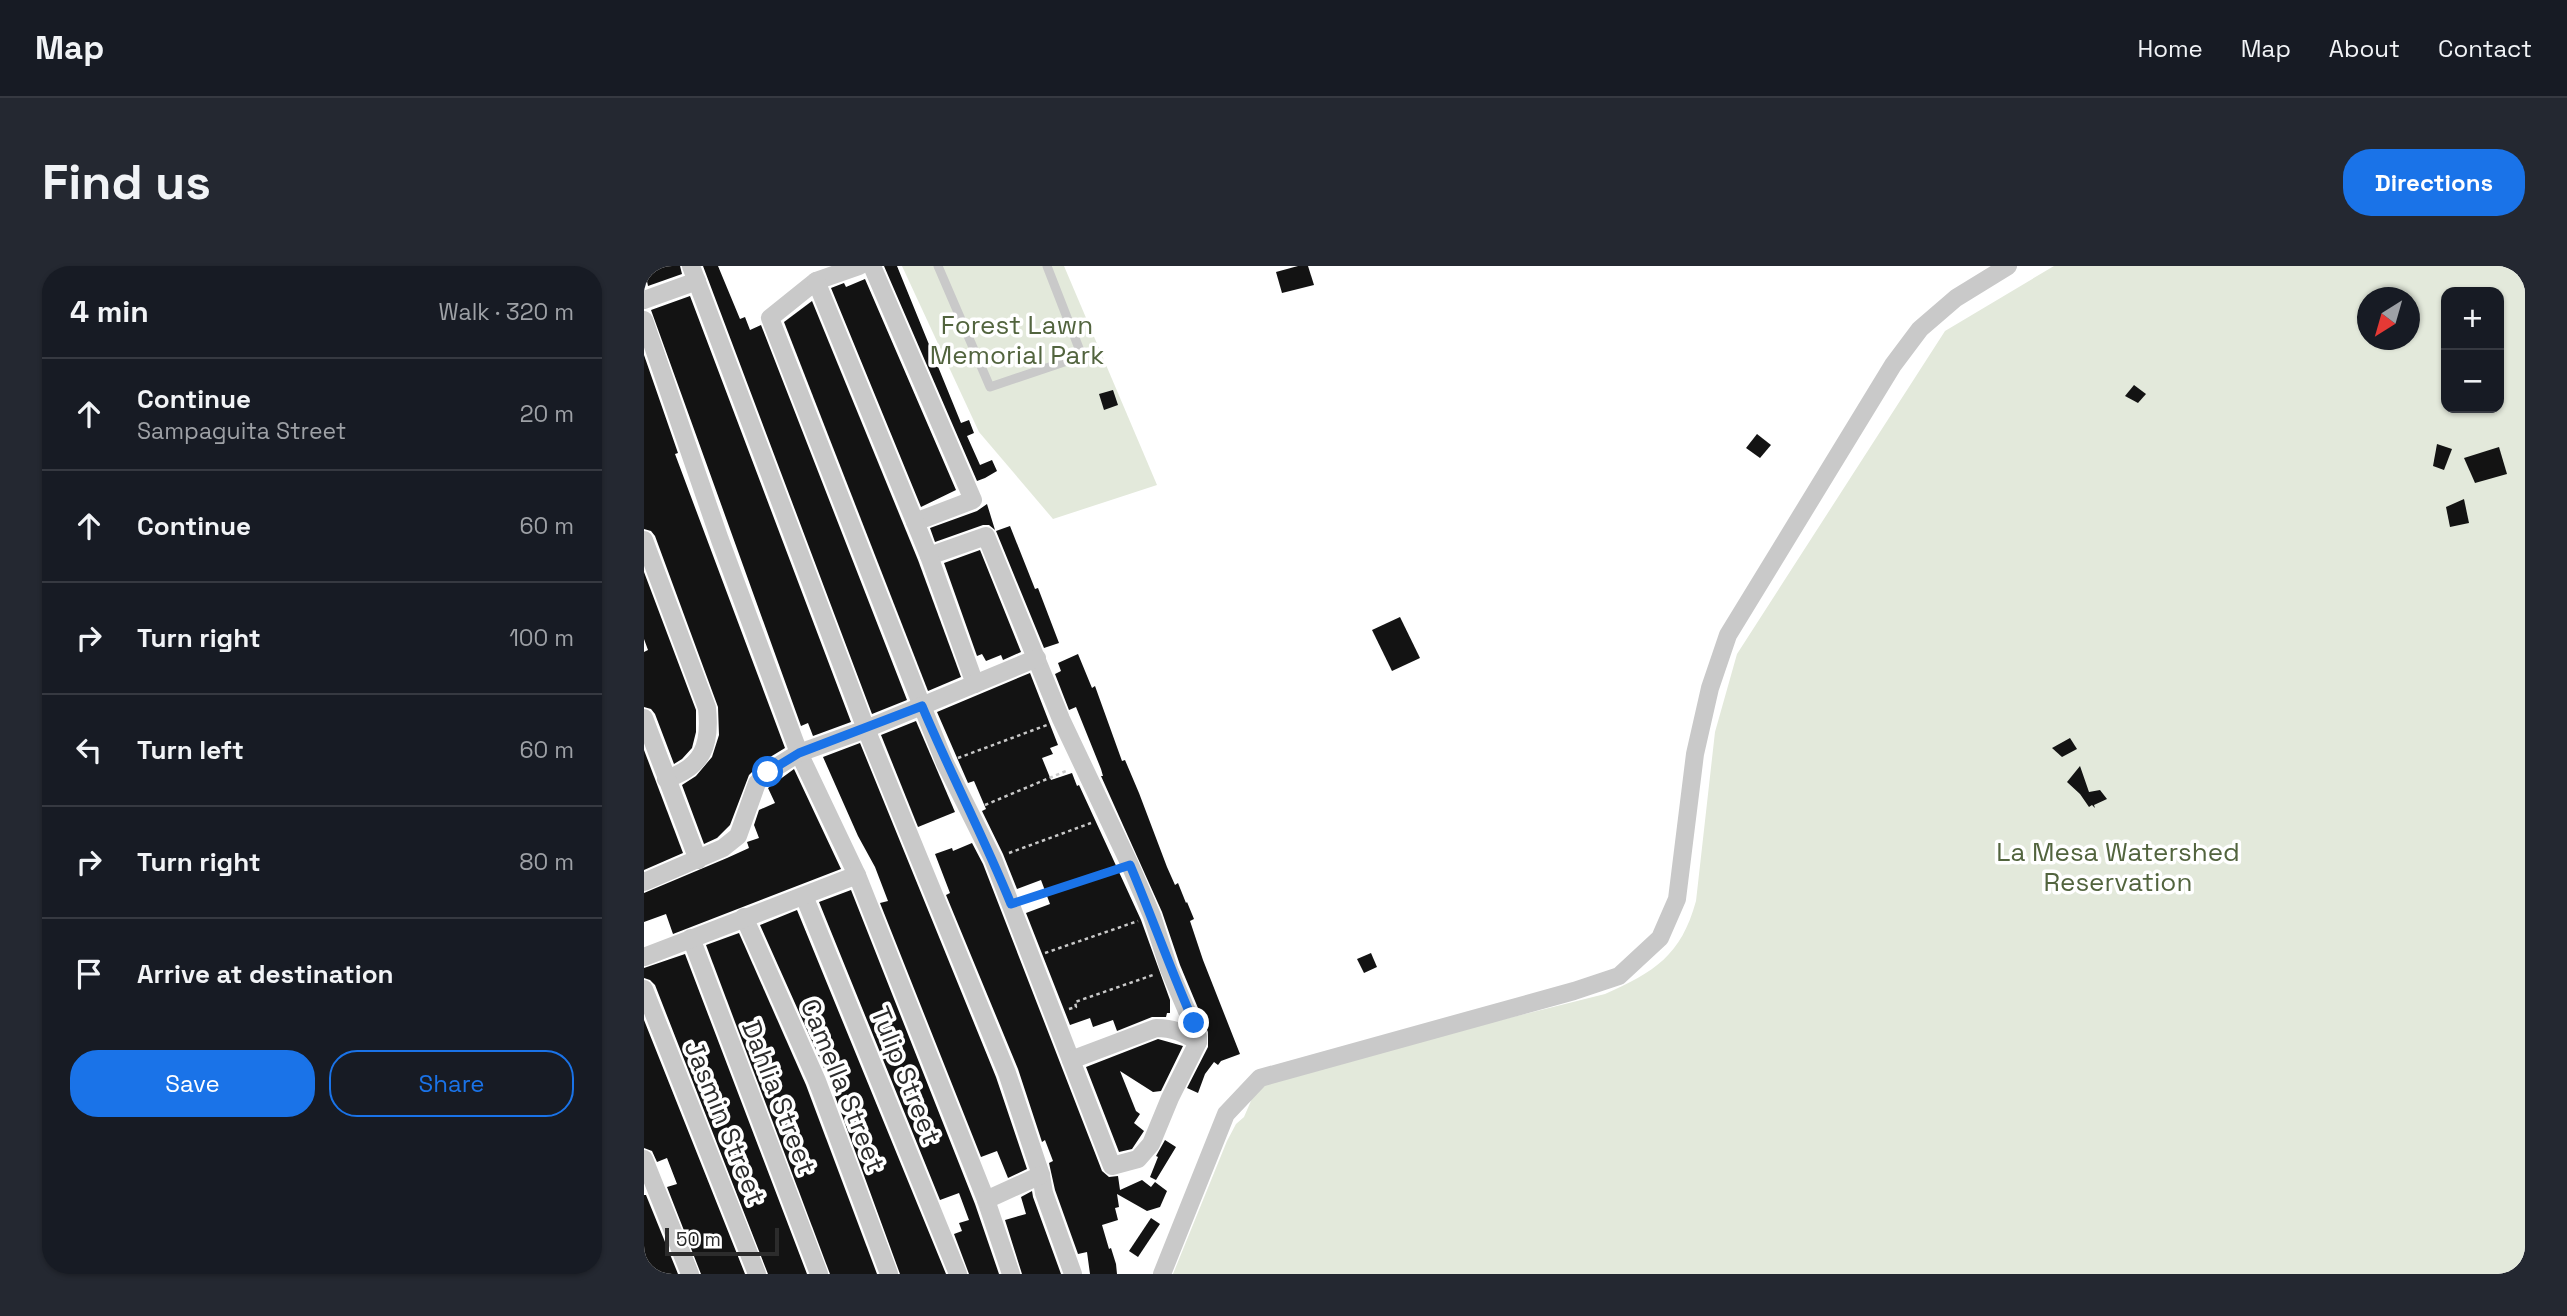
<!DOCTYPE html>
<html lang="en">
<head>
<meta charset="utf-8">
<style>
	:root { --surface:#171b24; --page:#242831; --text:#f1f3f6; --muted:#9ea1a6; --line:#363941; --accent:#1a73e8 }
	body { margin:0; font-family:"Space Grotesk",sans-serif; background:var(--page); color:var(--text) }
	.controls { position:absolute; right:21px; top:21px; display:grid; overflow:hidden; border-radius:14px; box-shadow:0 2px 5px #0004 }
	.controls button { width:63px; height:63px; display:grid; place-items:center; padding:0; border:0; border-bottom:2px solid var(--line); background:var(--surface); color:var(--text); font:35px sans-serif }
	.compass { position:absolute; left:1713px; top:21px; width:63px; height:63px; border-radius:50%; background:var(--surface); box-shadow:0 2px 5px #0004; rotate:217deg }
	.scale { position:absolute; left:21px; bottom:18px; width:114px; box-sizing:border-box; padding-left:7px; border:4px solid #2c2c2c; border-top:0; font-size:19px; line-height:24px; white-space:nowrap; color:#2c2c2c; -webkit-text-stroke:5px #fff; paint-order:stroke }
	.stop { position:absolute; width:21px; height:21px; margin:-16px; border:5px solid #1a73e8; border-radius:50%; background:#fff }
	.stop.end { background:#1a73e8; border-color:#fff; box-shadow:0 2px 7px #0008 }
	.list { margin:0; padding:0; list-style:none }
	h2 { display:flex; justify-content:space-between; align-items:center; height:91px; margin:0; padding:0 28px; font-size:30px }
	h2 small { font-size:23px; font-weight:400; color:var(--muted) }
	.list li { display:grid; grid-template-columns:46px 1fr auto; gap:21px; align-items:center; box-sizing:border-box; height:112px; padding:0 28px; border-top:2px solid var(--line) }
	.list b { display:block; font-size:26px; white-space:nowrap }
	.list p { margin:0; font-size:23px; white-space:nowrap; color:var(--muted) }
	.list em { font-size:23px; font-style:normal; color:var(--muted) }
	.actions { display:flex; gap:14px; padding:21px 28px }
	.actions a { flex:1; padding:16px 0; border:2px solid var(--accent); border-radius:28px; text-align:center; font-size:24px; color:var(--accent) }
	.actions .main { background:var(--accent); color:#fff }
	.icon { flex:none; width:38px; height:38px; fill:none; stroke:currentColor; stroke-width:2; stroke-linecap:round; stroke-linejoin:round }
	.map { position:relative; flex:none; width:1881px; height:1008px; overflow:hidden; border-radius:28px }
	header { display:flex; align-items:center; gap:42px; box-sizing:border-box; height:98px; padding:0 35px; background:var(--surface); border-bottom:2px solid var(--line) }
	header strong { font-size:33px }
	nav { display:flex; gap:38px; margin-inline-start:auto; font-size:24px }
	.intro { display:flex; align-items:center; justify-content:space-between; box-sizing:border-box; height:168px; padding:0 42px }
	h1 { margin:0; font-size:49px }
	.button { padding:18px 32px; border-radius:28px; background:var(--accent); color:#fff; font-size:24px; font-weight:700 }
	main { display:flex; gap:42px; padding:0 42px }
	aside { flex:1; background:var(--surface); border-radius:28px; box-shadow:0 2px 5px #0004 }
	.map>svg:first-child { display:block }
</style>
</head>
<body>
<header>
<strong>Map</strong>
<nav><a>Home</a><a>Map</a><a>About</a><a>Contact</a></nav>
</header>
<div class="intro"><h1>Find us</h1><a class="button">Directions</a></div>
<main>
<aside>
<h2>4 min<small>Walk · 320 m</small></h2>
<ul class="list">
<li><svg class="icon" aria-label="ahead" viewBox="0 0 24 24"><path d="M12 20V5M6 11l6-6 6 6"/></svg><div><b>Continue</b><p>Sampaguita Street</p></div><em>20 m</em></li>
<li><svg class="icon" aria-label="ahead" viewBox="0 0 24 24"><path d="M12 20V5M6 11l6-6 6 6"/></svg><div><b>Continue</b></div><em>60 m</em></li>
<li><svg class="icon" aria-label="right" viewBox="0 0 24 24"><path d="M7 20v-9h11M14 6l5 5-5 5"/></svg><div><b>Turn right</b></div><em>100 m</em></li>
<li><svg class="icon" aria-label="left" viewBox="0 0 24 24"><path d="M17 20v-9H6M10 6l-5 5 5 5"/></svg><div><b>Turn left</b></div><em>60 m</em></li>
<li><svg class="icon" aria-label="right" viewBox="0 0 24 24"><path d="M7 20v-9h11M14 6l5 5-5 5"/></svg><div><b>Turn right</b></div><em>80 m</em></li>
<li><svg class="icon" aria-label="arrive" viewBox="0 0 24 24"><path d="M6 21V4h12l-3 4 3 4H6"/></svg><div><b>Arrive at destination</b></div></li>
</ul>
<div class="actions"><a class="main">Save</a><a>Share</a></div>
</aside>
<div class="map">
<svg width="1881" height="1008" viewBox="0 0 1881 1008">
	<rect width="100%" height="100%" fill="#fff"/>
	<g fill="#e3e9db" fill-rule="evenodd">
		<polygon points="258,0 420,0 513,219 409,253 335,166"/>
		<path d="M1410,0H1881V1008H529L583,875L592,858L600,851L616,814L961,728C1010,706 1037,690 1052,635L1071,466L1093,388L1301,65ZM1802,26H1855V142H1802ZM1724,32H1766V74H1724Z"/>
	</g>
	<g fill="#131313">
		<polygon points="0,0 36,0 38,8 4,20"/>
		<polygon points="59,0 74,0 96,53 101,51 106,64 117,59 263,434 228,448"/>
		<polygon points="240,0 253,0 317,157 325,154 330,167 323,170 336,199 348,194 353,205 341,212 333,215"/>
		<polygon points="654,0 664,0 670,19 638,27 632,6"/>
		<polygon points="221,13 312,224 277,241 187,22 200,17 202,21"/>
		<polygon points="46,30 207,456 169,470 164,457 157,460 7,44"/>
		<polygon points="168,35 274,294 317,411 284,425 140,56"/>
		<polygon points="0,89 34,187 31,188 141,482 118,496 105,509 86,559 73,572 60,578 38,519 52,510 68,491 75,469 74,441 11,270 7,265 0,263"/>
		<polygon points="1490,119 1502,128 1494,137 1481,130"/>
		<polygon points="469,124 474,139 460,144 455,128"/>
		<polygon points="1113,168 1127,179 1116,192 1102,182"/>
		<polygon points="1793,178 1808,183 1800,204 1789,200"/>
		<polygon points="1855,181 1863,208 1831,217 1820,192"/>
		<polygon points="1820,233 1825,257 1806,261 1802,241"/>
		<polygon points="343,238 351,264 345,259 339,259 291,276 286,262 333,245"/>
		<polygon points="366,260 391,323 394,322 415,377 400,382 352,265"/>
		<polygon points="336,284 377,386 359,394 357,389 342,395 338,388 333,390 300,297"/>
		<polygon points="0,306 52,444 52,466 48,482 38,493 30,498 11,448 7,443 0,441 0,386 4,384 0,373"/>
		<polygon points="756,351 776,392 748,405 728,364"/>
		<polygon points="434,388 448,422 451,420 478,495 481,494 495,527 523,601 531,619 534,617 542,637 543,636 550,653 546,655 559,694 596,788 577,795 574,799 570,796 561,808 554,827 543,822 564,781 564,766 536,699 518,646 457,510 459,510 457,503 432,441 425,444 411,408 417,405 414,397"/>
		<polygon points="386,407 414,479 406,482 409,488 398,492 407,514 428,507 433,520 435,519 497,654 526,734 526,747 523,747 522,751 508,751 473,765 469,754 449,761 446,752 426,759 382,647 406,638 397,614 373,623 359,588 338,545 342,543 330,515 324,517 293,446"/>
		<polygon points="272,455 311,546 274,561 237,469"/>
		<polygon points="1426,472 1433,483 1418,491 1408,482"/>
		<polygon points="216,477 352,811 383,903 364,912 353,885 337,891 236,637 244,635 231,601 214,570 179,491"/>
		<polygon points="0,484 39,587 0,604"/>
		<polygon points="1436,500 1445,526 1456,524 1463,533 1450,539 1451,542 1448,539 1445,541 1436,528 1423,516"/>
		<polygon points="150,503 197,603 29,668 22,648 0,656 0,627 83,592 105,582 103,576 115,572 110,559 115,544 131,537 124,522"/>
		<polygon points="328,577 339,598 458,905 465,911 474,910 476,924 498,914 507,921 511,916 523,925 516,941 503,945 473,928 475,941 471,942 474,954 458,959 465,983 467,982 472,998 473,1008 446,1008 443,986 434,988 411,924 405,897 409,895 401,874 398,876 374,803 302,629 306,627 291,588 308,582 309,585"/>
		<polygon points="207,624 331,938 355,1008 325,1008 310,968 318,965 315,957 325,954 315,927 296,934 175,636"/>
		<polygon points="153,644 302,1008 256,1008 184,811 116,659"/>
		<polygon points="95,667 162,819 233,1008 186,1008 62,679"/>
		<polygon points="727,687 733,701 720,707 713,693"/>
		<polygon points="41,688 163,1008 124,1008 11,719 6,714 0,712 0,702"/>
		<polygon points="0,754 101,1008 57,1008 23,921 33,918 23,892 13,896 8,885 0,882"/>
		<polygon points="514,773 539,780 517,825 509,826 476,805 492,845 496,848 490,857 500,865 488,883 475,886 442,801"/>
		<polygon points="521,874 532,881 512,914 506,911 514,891 512,890"/>
		<polygon points="388,925 389,931 417,1008 378,1008 361,954 382,948 377,931"/>
		<polygon points="0,929 2,929 34,1008 0,1008"/>
		<polygon points="507,952 516,958 494,991 485,985"/>
	</g>
	<g fill="none" stroke-linecap="round" stroke-linejoin="round">
		<g stroke="#c9c9c9" stroke-width="2.5" stroke-dasharray="3.5 3.5" stroke-linecap="butt">
			<polyline points="314,492 403,459"/>
			<polyline points="341,539 422,505"/>
			<polyline points="365,587 447,557"/>
			<polyline points="383,633 470,604"/>
			<polyline points="401,687 494,655"/>
			<polyline points="425,743 432,741 431,736 509,709"/>
		</g>
		<polyline stroke="#c9c9c9" stroke-width="9" points="294,0 346,121 438,90 403,0"/>
		<g stroke="#c9c9c9" stroke-width="18">
			<polyline points="47,0 222,463 363,807 397,909 400,927 429,1008"/>
			<polyline points="215,0 172,15 126,52 278,440 301,497 349,593 468,900 494,893 507,878 526,832 554,776 554,771 525,703 508,650 486,599 417,453 342,270 285,290"/>
			<polyline points="228,0 329,234 271,256"/>
			<polyline points="172,15 285,290 331,418"/>
			<polyline points="0,34 53,15"/>
			<polyline points="0,54 76,274 155,487 213,609 342,934 367,1008"/>
			<path d="M0,274L63,442C67,479 59,501 22,513"/>
			<polyline points="0,452 54,594"/>
			<polyline points="0,616 79,582 94,570 113,517 124,506 155,487 222,463 393,392"/>
			<polyline points="160,630 314,1008"/>
			<polyline points="100,651 173,815 245,1008"/>
			<polyline points="47,672 175,1008"/>
			<polyline points="0,691 213,609"/>
			<polyline points="0,723 113,1008"/>
			<path d="M427,794L512,762C530,762 539,767 554,776"/>
			<polyline points="0,893 46,1008"/>
			<polyline points="342,934 397,909"/>
			<polyline points="518,1008 582,848 616,812 930,725 975,710 1016,672 1033,633 1051,488 1066,422 1084,369 1249,99 1276,63 1312,32 1364,0"/>
		</g>
	</g>
	<g fill="none" stroke-linecap="round" stroke-linejoin="round">
		<path stroke="#1a73e8" stroke-width="9" d="M124,506L155,487L278,440C306,507 340,571 367,638L486,599C508,651 527,705 550,757"/>
	</g>
	<g text-anchor="middle" dominant-baseline="central" stroke-width="7" stroke-linejoin="round" paint-order="stroke">
		<g font-size="26" fill="#52643e" stroke="#fff">
			<text x="373" y="59">Forest Lawn<tspan x="373" dy="30">Memorial Park</tspan></text>
			<text x="1474" y="586">La Mesa Watershed<tspan x="1474" dy="30">Reservation</tspan></text>
		</g>
		<g font-size="26" fill="#2c2c2c" stroke="#fff">
			<text transform="translate(262 809) rotate(68)">Tulip Street</text>
			<text transform="translate(199 819) rotate(68)">Camella Street</text>
			<text transform="translate(135 831) rotate(69)">Dahlia Street</text>
			<text transform="translate(81 856) rotate(68)">Jasmin Street</text>
		</g>
	</g>
</svg>
<div class="controls">
<button>+</button>
<button>−</button>
</div>
<svg class="compass" viewBox="-18 -18 36 36"><path d="M0-13l5 13h-10z" fill="#e53935"/><path d="M0 13l5-13h-10z" fill="#9ea1a6"/></svg>
<div class="scale">50 m</div>
<div class="stop" style="left:124px;top:506px"></div>
<div class="stop end" style="left:550px;top:757px"></div>
</div>
</main>
</body>
</html>
